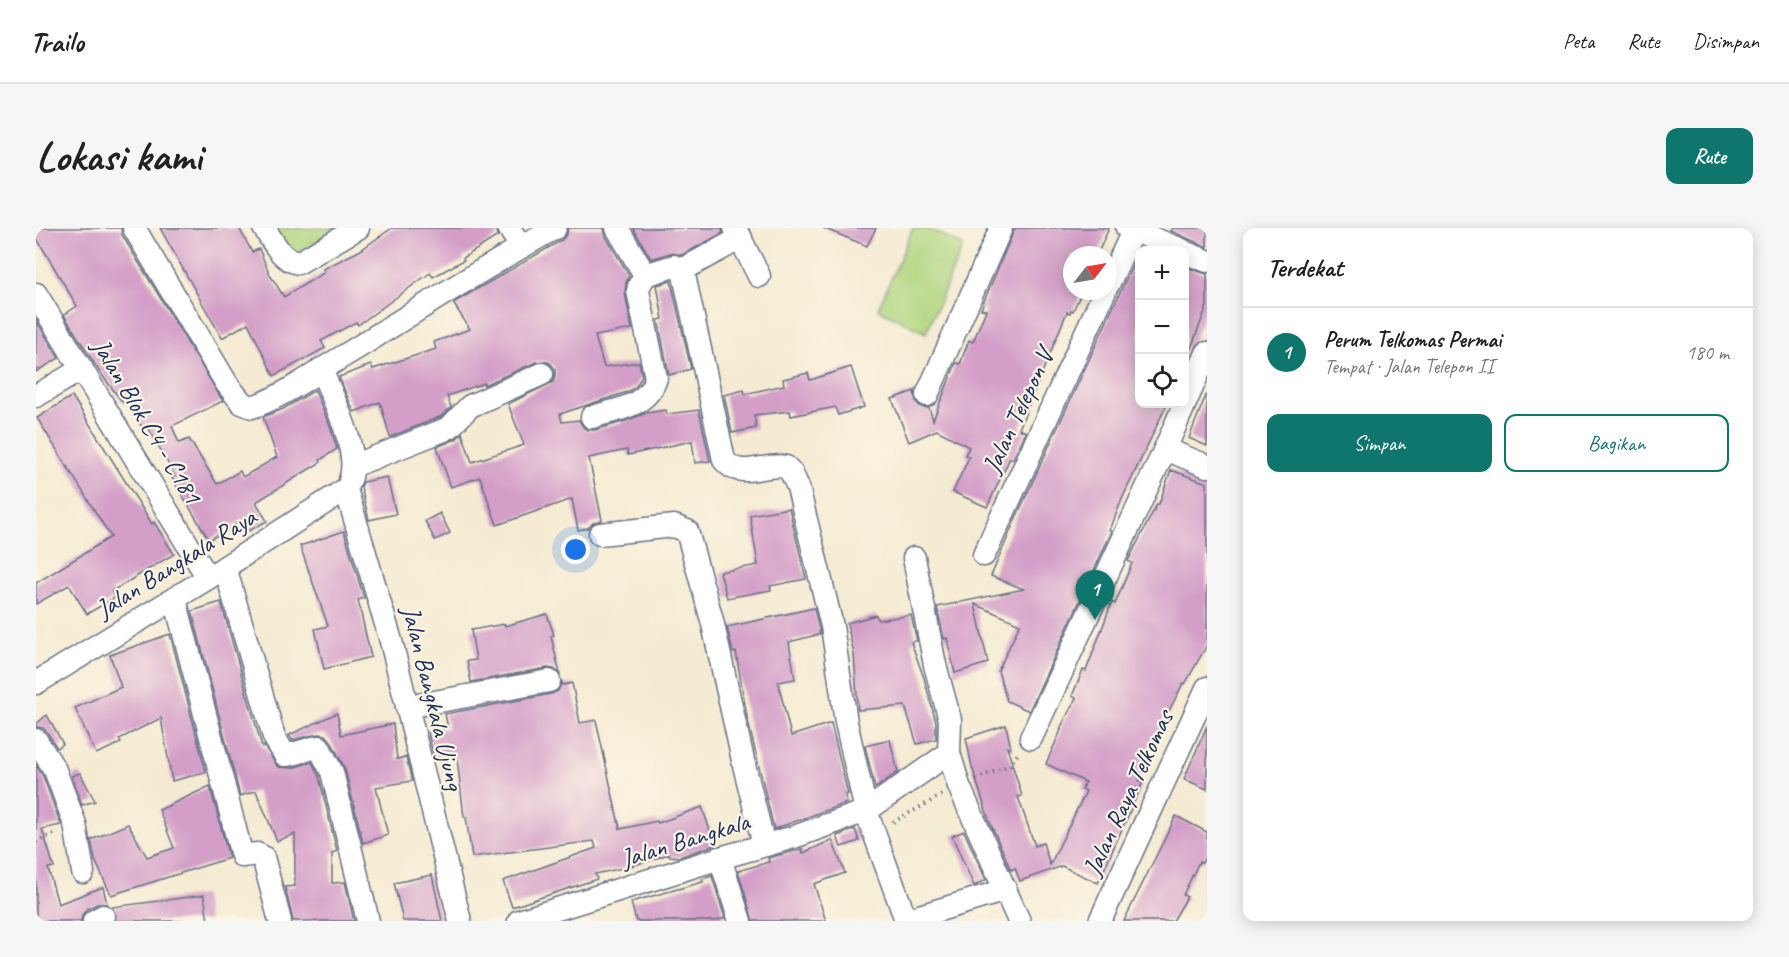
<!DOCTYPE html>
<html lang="id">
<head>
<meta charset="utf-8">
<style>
	:root { --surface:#fff; --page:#f6f6f6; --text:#222; --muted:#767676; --line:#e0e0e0; --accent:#0f766e }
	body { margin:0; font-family:Caveat,sans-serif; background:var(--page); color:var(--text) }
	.controls { position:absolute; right:18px; top:18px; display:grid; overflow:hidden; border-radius:12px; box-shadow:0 3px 15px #0003 }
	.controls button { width:54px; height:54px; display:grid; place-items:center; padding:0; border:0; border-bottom:2px solid var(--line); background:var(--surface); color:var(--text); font:30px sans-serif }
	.compass { position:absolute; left:1027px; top:18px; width:54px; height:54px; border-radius:50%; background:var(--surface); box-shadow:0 3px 15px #0003; rotate:59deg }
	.you { position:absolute; left:540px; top:322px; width:21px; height:21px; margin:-15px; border:4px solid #fff; border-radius:50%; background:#1a73e8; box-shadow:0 0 0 9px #1a73e833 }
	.badge { display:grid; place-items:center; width:39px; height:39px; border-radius:50%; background:var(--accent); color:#fff; font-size:20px; font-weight:700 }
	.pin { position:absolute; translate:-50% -50px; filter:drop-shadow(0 2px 3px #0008) }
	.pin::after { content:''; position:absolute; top:32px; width:21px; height:18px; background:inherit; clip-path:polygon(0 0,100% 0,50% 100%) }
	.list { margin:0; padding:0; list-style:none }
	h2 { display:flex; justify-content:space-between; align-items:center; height:78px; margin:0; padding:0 24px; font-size:26px }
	h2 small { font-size:20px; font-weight:400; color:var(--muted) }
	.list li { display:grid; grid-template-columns:39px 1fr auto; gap:18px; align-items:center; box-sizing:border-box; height:90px; padding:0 24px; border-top:2px solid var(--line) }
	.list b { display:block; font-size:22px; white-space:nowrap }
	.list p { margin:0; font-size:20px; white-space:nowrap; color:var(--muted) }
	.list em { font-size:20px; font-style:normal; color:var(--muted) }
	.actions { display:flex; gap:12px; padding:18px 24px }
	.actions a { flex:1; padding:14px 0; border:2px solid var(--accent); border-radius:12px; text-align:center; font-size:21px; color:var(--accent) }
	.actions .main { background:var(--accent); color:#fff }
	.icon { flex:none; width:33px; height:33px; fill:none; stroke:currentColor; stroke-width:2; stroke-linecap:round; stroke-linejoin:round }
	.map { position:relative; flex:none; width:1171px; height:693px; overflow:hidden; border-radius:12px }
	header { display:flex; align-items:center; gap:36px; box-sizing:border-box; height:84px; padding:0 30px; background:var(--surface); border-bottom:2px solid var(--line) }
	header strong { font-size:28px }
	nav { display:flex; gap:33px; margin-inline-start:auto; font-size:21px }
	.intro { display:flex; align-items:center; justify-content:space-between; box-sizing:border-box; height:144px; padding:0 36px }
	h1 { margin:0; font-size:42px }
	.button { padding:15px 27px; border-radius:12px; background:var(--accent); color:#fff; font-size:21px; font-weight:700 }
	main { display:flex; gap:36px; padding:0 36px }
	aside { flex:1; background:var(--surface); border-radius:12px; box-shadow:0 3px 15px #0003 }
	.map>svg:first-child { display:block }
</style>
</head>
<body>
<header>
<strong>Trailo</strong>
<nav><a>Peta</a><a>Rute</a><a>Disimpan</a></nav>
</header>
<div class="intro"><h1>Lokasi kami</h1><a class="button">Rute</a></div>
<main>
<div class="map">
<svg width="1171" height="693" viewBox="0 0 1171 693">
	<rect width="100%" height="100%" fill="#fcf5e5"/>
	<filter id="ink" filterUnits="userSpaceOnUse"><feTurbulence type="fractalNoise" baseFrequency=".0167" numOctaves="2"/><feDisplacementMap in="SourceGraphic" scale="12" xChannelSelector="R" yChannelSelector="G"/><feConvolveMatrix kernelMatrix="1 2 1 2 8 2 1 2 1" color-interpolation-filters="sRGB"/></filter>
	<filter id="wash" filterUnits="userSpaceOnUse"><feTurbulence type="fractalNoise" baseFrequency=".008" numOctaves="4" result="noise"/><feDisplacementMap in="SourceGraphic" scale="24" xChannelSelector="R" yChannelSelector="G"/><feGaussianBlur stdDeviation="1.35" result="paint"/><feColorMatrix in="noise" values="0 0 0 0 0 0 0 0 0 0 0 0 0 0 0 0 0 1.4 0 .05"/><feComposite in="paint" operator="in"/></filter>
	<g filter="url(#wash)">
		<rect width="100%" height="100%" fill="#f5ebd2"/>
		<g fill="#b1d680" stroke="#66826f" stroke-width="1.5">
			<polygon points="236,0 306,0 255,29"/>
			<polygon points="877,0 891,0 927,18 890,105 842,81"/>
		</g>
		<g id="blocks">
			<g fill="#d39ec8">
				<polygon points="0,0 85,0 86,7 187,173 136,198 143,215 153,211 181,256 204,243 207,249 241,229 227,189 247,181 279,162 295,201 301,221 284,232 285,234 220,274 231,293 213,303 207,292 173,312 136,250 139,248 112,199 108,202 91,174 88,176 65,146 28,87 41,78 0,9"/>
				<polygon points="124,0 203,0 216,24 223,21 234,47 248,69 289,44 287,41 323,23 356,0 460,0 462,8 427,30 428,32 397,49 394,45 322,97 320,94 285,113 289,120 238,148 212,95 186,110"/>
				<polygon points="532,0 568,0 569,7 593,47 590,55 589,65 596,101 559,108 568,139 603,134 606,148 600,158 591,164 524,186 526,194 543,192 547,199 552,202 559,202 590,193 610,185 630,182 631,186 663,182 674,233 659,235 656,213 592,227 591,222 553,230 566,292 557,295 552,300 542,302 536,271 461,297 444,249 415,259 401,219 420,211 426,205 436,234 488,217 472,176 517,154 519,147 519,141 514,135 508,133 501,134 448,157 448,155 411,168 415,179 406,188 354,209 344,174 318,184 303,149 335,137 337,141 400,121 398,114 434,101 417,75 526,12 531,6"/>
				<polygon points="597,0 686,0 687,5 646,27 634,25 615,31"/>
				<polygon points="787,0 840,0 831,18"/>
				<polygon points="979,0 1073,0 1061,27 1036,27 1036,63 1046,63 1037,83 1035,82 1034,85 1031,84 983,201 990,204 977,231 974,230 951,279 917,264 933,229 929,227 933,219 901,202 873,214 856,171 878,163 880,174 885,179 893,180 897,192 920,135 924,136 933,112 937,114 950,82 945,81 951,66"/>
				<polygon points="1137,0 1171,0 1171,19 1135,3"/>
				<polygon points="1104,21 1104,176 1131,176 1086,271 1074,302 1076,303 993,483 971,473 962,443 984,396 939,376 952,435 919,445 911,410 908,411 901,379 988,361 955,348 979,292"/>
				<polygon points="1149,39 1171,46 1171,78 1150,133"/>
				<polygon points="635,53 655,141 633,147 622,92 627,91 621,57"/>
				<polygon points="0,92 23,130 0,144"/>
				<polygon points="815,139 828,179 802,187 799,179 755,188 754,183 718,187 720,200 696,205 688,167 708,162 709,166 748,157 747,151 772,145 774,152"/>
				<polygon points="1170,167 1171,167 1171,218 1153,210"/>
				<polygon points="36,168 116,296 118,294 138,326 76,363 80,369 51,386 33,357 0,376 0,355 75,309 1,190"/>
				<polygon points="1135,242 1171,255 1171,417 1149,456 1147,455 1114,522 1103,552 1107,554 1062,655 1026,638 984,653 979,640 975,642 953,592 936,539 930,510 970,497 975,521 971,519 986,568 982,569 999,618 1007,615 1014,637 1050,563 1046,561 1049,554 1010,536 1025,502 1024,501 1040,470 1036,468 1047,442 1050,443 1076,374 1079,376 1096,335 1092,333 1121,276 1123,276"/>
				<polygon points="351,249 360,286 333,292 325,259 327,254"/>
				<polygon points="753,280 770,351 734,358 735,362 691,370 684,344 722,337 714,287"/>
				<polygon points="404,285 414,305 399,312 389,293"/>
				<polygon points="308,303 328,370 322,372 335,429 288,441 279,401 292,398 264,318"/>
				<polygon points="185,374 226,519 228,518 242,539 256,540 276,534 283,549 301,623 296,625 296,655 309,654 318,693 257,693 249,659 259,658 259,606 241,613 220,563 204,568 156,383"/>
				<polygon points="778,380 784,406 753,414 759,451 742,454 755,508 795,495 812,566 809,567 811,575 738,601 711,489 700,424 697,425 691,399"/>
				<polygon points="511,386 518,407 515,408 524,446 518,441 511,440 435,454 431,433 440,432 435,402 469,396 469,398"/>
				<polygon points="840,387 842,392 875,387 881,413 875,414 888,450 900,494 900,511 881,516 869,478 822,482 818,426 811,395"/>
				<polygon points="134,406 170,544 136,553 125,490 83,511 85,515 60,526 39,480 85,459 74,427"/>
				<polygon points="526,454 527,457 536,455 544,495 560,492 584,601 621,593 622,595 666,579 679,617 643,629 634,628 633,626 592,639 559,646 561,651 476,679 467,653 560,620 558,613 436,629 430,589 428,589 421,530 398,530 392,505 412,500 409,486 515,466 522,463"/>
				<polygon points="301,485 305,507 357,496 361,531 370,529 376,553 340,559 352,607 327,615 309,541 295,513 290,507 282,506 256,512 253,507"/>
				<polygon points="11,487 27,516 21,520 11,504 7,500 0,499 0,496"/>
				<polygon points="1171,498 1171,561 1148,551"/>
				<polygon points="854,512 862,544 839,560 829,518"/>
				<polygon points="0,537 7,548 25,597 6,601 18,639 12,640 22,676 67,659 71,676 61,676 51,681 46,687 45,693 0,693"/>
				<polygon points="44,545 59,573 46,577 36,548"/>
				<polygon points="174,558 193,630 75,667 59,632 55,612 92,596 111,629 138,620 123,582"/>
				<polygon points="1140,588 1171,604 1171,625 1166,635 1163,634 1147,667 1151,669 1137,693 1088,693"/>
				<polygon points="819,601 823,613 805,619 801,608"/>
				<polygon points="928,603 950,652 938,658 916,608"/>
				<polygon points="796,612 809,645 778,656 790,693 717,693 702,643 733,634 732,630 766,621 767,625"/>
				<polygon points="396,647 406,693 367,693 358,655"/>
				<polygon points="676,648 689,690 679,693 600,693 595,674 667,654 666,651"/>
				<polygon points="168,667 172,693 79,693 80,688 76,679"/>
			</g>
		</g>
	</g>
	<g filter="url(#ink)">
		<use href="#blocks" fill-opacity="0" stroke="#677187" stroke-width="1.5"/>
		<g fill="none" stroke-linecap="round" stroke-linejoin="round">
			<g stroke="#677187" stroke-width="25">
				<g id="minor">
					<path d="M98,0L191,156L206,175L216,179C246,170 288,139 316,123C383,81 450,38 519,0"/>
					<path d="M228,0C237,13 245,32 262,35L322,0"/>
					<polyline points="473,0 485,19"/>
					<polyline points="699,0 723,48"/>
					<polyline points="1091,0 1146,22"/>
					<polyline points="1148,24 1171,33"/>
					<polyline points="646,42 705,10"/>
					<path d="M609,47L638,38L646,42L648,47L688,232C704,253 729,234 750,239L755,244L762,259L796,398L810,494L830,583L870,692L970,662"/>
					<polyline points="1072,57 1097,3"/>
					<polyline points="0,66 172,350"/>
					<path d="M285,141C296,169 325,223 314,252"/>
					<polyline points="891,167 965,0"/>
					<polyline points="0,168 46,141"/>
					<path d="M556,189C582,181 611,179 620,150L602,63L603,58L609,47L581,0"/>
					<polyline points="1129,221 1171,238"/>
					<polyline points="317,238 408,202 414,199 434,178 506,146"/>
					<polyline points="310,261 355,413 424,693"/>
					<polyline points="564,306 638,298 651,303 676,392 708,537 728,617"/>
					<polyline points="948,327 1069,63"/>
					<path d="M189,339L238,509L249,527C261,527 270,520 283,519L296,544L332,693"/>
					<polyline points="139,371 206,628 221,626 227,629 244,693"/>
					<polyline points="0,455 172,350 310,261"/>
					<polyline points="371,479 513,453"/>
					<polyline points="995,510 1129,221 1171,125"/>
					<polyline points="0,512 19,542 39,596 47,644"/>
					<polyline points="913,525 923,558 983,693"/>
					<polyline points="684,630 704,693"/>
					<polyline points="58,693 67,688"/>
					<polyline points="483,693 684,630 758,609 830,583 913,525 914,492 899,437 878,330"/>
					<polyline points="1064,693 1171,460"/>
				</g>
			</g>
			<g stroke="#677187" stroke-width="4" stroke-dasharray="1.5 4.5" stroke-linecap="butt">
				<polyline points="940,551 974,537 983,524"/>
				<polyline points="857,594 906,567"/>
				<polyline points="0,614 22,604"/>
			</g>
			<use href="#minor" stroke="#fff" stroke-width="22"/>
		</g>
	</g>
	<g text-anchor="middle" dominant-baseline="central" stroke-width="4.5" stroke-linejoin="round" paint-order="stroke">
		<g font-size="26" fill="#1b2f5e" stroke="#fcf5e5">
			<text transform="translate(982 183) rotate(-65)">Jalan Telepon V</text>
			<text transform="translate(111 193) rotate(59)">Jalan Blok C4 - C181</text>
			<text transform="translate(140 335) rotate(-32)">Jalan Bangkala Raya</text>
			<text transform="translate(397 470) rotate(76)">Jalan Bangkala Ujung</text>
			<text transform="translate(1092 565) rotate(-65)">Jalan Raya Telkomas</text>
			<text transform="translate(649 612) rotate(-17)">Jalan Bangkala</text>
		</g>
	</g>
</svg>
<div class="controls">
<button>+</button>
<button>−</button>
<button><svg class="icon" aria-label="locate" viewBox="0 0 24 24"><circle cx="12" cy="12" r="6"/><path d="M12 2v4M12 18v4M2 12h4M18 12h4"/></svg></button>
</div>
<svg class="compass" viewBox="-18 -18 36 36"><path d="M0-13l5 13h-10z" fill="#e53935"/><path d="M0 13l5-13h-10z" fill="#767676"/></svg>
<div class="you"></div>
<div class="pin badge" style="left:1059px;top:392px">1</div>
</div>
<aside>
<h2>Terdekat<small></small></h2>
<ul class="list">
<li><span class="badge">1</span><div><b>Perum Telkomas Permai</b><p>Tempat · Jalan Telepon II</p></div><em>180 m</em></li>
</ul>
<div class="actions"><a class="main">Simpan</a><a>Bagikan</a></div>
</aside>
</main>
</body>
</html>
